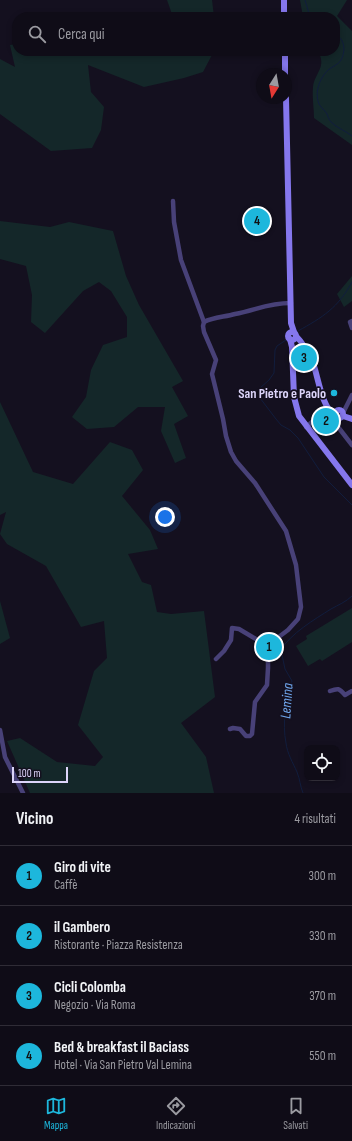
<!DOCTYPE html>
<html lang="it">
<head>
<meta charset="utf-8">
<style>
	:root { --surface:#0f0c17; --page:#181520; --text:#f1f3f6; --muted:#9b9ba1; --line:#2f2c36; --accent:#1db7dc }
	body { margin:0; font-family:"Sofia Sans Condensed",sans-serif; background:var(--page); color:var(--text) }
	.controls { position:absolute; right:12px; bottom:12px; display:grid; overflow:hidden; border-radius:8px; box-shadow:0 2px 6px #0003 }
	.controls button { width:36px; height:36px; display:grid; place-items:center; padding:0; border:0; border-bottom:1px solid var(--line); background:var(--surface); color:var(--text); font:20px sans-serif }
	.compass { position:absolute; left:256px; top:68px; width:36px; height:36px; border-radius:50%; background:var(--surface); box-shadow:0 2px 6px #0003; rotate:191deg }
	.scale { position:absolute; left:12px; bottom:10px; width:56px; box-sizing:border-box; padding-left:4px; border:2px solid #dcd4f9; border-top:0; font-size:11px; line-height:14px; white-space:nowrap; color:#dcd4f9; -webkit-text-stroke:3px #14101f; paint-order:stroke }
	.you { position:absolute; left:165px; top:517px; width:14px; height:14px; margin:-10px; border:3px solid #fff; border-radius:50%; background:#1a73e8; box-shadow:0 0 0 6px #1a73e833 }
	.badge { display:grid; place-items:center; width:26px; height:26px; border-radius:50%; background:var(--accent); color:#111; font-size:13px; font-weight:700 }
	.pin { position:absolute; translate:-50% -50%; border:2px solid #fff; box-shadow:0 1px 4px #0006 }
	.list { margin:0; padding:0; list-style:none }
	h2 { display:flex; justify-content:space-between; align-items:center; height:52px; margin:0; padding:0 16px; font-size:17px }
	h2 small { font-size:13px; font-weight:400; color:var(--muted) }
	.list li { display:grid; grid-template-columns:26px 1fr auto; gap:12px; align-items:center; box-sizing:border-box; height:60px; padding:0 16px; border-top:1px solid var(--line) }
	.list b { display:block; font-size:15px; white-space:nowrap }
	.list p { margin:0; font-size:13px; white-space:nowrap; color:var(--muted) }
	.list em { font-size:13px; font-style:normal; color:var(--muted) }
	.icon { flex:none; width:22px; height:22px; fill:none; stroke:currentColor; stroke-width:2; stroke-linecap:round; stroke-linejoin:round }
	.map { position:relative; flex:none; width:352px; height:793px; overflow:hidden }
	.search { position:absolute; background:var(--surface); box-shadow:0 2px 6px #0003; left:12px; right:12px; top:12px; height:44px; display:flex; align-items:center; gap:10px; box-sizing:border-box; padding:0 14px; border-radius:16px; color:var(--muted); font-size:15px }
	.sheet { height:292px; background:var(--surface) }
	nav { display:flex; justify-content:space-around; align-items:center; box-sizing:border-box; height:56px; border-top:1px solid var(--line); background:var(--surface); font-size:11px; color:var(--muted) }
	nav a { display:grid; justify-items:center; gap:2px }
	nav .on { color:var(--accent) }
	.map>svg:first-child { display:block }
</style>
</head>
<body>
<div class="map">
<svg width="352" height="793" viewBox="0 0 352 793">
	<rect width="100%" height="100%" fill="#14101f"/>
	<g fill="#142729">
		<polygon points="167,0 212,0 214,17 173,17"/>
		<path d="M300,0H347L337,16L352,31V145L314,118C314,108 312,97 313,87C315,72 327,68 318,51H335V17H303Z"/>
		<polygon points="17,44 17,51 214,51 203,72 184,78 144,87 88,65 91,92 104,107 101,130 92,148 51,151 0,114 0,59 15,67 10,45"/>
		<polygon points="0,221 50,227 69,222 113,231 126,276 139,305 183,381 172,387 188,416 174,424 186,458 175,463 161,431 165,407 138,407 114,427 87,429 72,417 86,397 91,370 103,345 127,337 127,317 111,291 99,282 83,291 45,333 31,322 32,295 26,266 0,259"/>
		<polygon points="352,276 352,301 344,307 337,294"/>
		<polygon points="0,402 33,472 73,484 110,442 132,450 143,470 122,496 150,530 158,549 128,554 142,582 151,585 157,612 171,614 204,611 215,697 181,723 206,757 214,793 30,793 7,741 20,738 57,762 95,766 103,757 78,725 94,671 107,658 104,621 81,627 46,566 7,544 0,534 6,512 0,515"/>
		<polygon points="0,601 10,638 0,644"/>
		<polygon points="352,608 352,642 322,661 320,659 308,666 296,646 307,639 306,636"/>
	</g>
	<g fill="none" stroke-linecap="round" stroke-linejoin="round">
		<g stroke="#111d3d" stroke-width="1">
			<polyline points="305,0 310,17"/>
			<path d="M335,34C344,38 346,49 342,58C340,64 333,66 328,70C320,78 314,92 319,104C321,108 325,110 327,114C328,117 329,120 331,122C337,128 346,131 352,136"/>
			<path d="M298,331C323,317 338,308 352,282"/>
			<polyline points="286,340 277,346 275,350 274,373 269,380 260,388 259,393 260,398 276,419 281,425 290,430 298,438 324,477 352,505"/>
			<path d="M303,793C300,786 300,779 297,772C293,763 287,753 286,743C282,723 286,701 292,681L285,669L281,650C290,634 315,619 331,609C338,605 346,602 352,596"/>
		</g>
		<g stroke="#484178" stroke-width="4.5">
			<polyline points="173,201 174,222 181,260 204,322 203,326 204,332 216,360 212,374 223,419 226,436 231,452 236,461 255,483 286,531 296,565 301,607 298,619 288,630 272,642 261,642 239,629 232,628 231,640 224,651 216,659"/>
			<polyline points="352,321 350,322 352,328"/>
			<path d="M204,322C213,317 225,317 235,314C256,310 268,303 291,303"/>
			<polyline points="343,413 352,395"/>
			<polyline points="337,418 335,423 352,445"/>
			<polyline points="306,427 319,416 329,410"/>
			<path d="M330,691C338,688 339,688 345,695L352,691"/>
			<polyline points="230,729 233,728 240,729 246,736 250,736 252,734 255,702 267,685 268,668 268,660 272,642"/>
			<polyline points="0,730 5,757 23,793"/>
		</g>
		<g stroke="#8577ed" stroke-width="6">
			<polyline points="284,0 284,17"/>
			<polyline points="285,51 285,74"/>
			<polyline points="286,98 291,323 294,332"/>
			<circle cx="292" cy="336" r="4"/>
			<path d="M296,336C303,343 309,354 313,363C318,376 322,409 335,415"/>
			<polyline points="290,339 292,347 294,397 299,416 352,485"/>
			<circle cx="339" cy="414" r="4"/>
			<polyline points="329,411 330,415 335,423"/>
			<polyline points="343,416 352,419"/>
		</g>
	</g>
	<circle fill="#1db7dc" stroke="#14101f" stroke-width="1.5" cx="334" cy="393" r="4"/>
	<g text-anchor="middle" dominant-baseline="central" stroke-width="3.5" stroke-linejoin="round" paint-order="stroke">
		<g font-size="14" font-weight="bold" fill="#dcd4f9" stroke="#14101f" text-anchor="end">
			<text x="326" y="393">San Pietro e Paolo</text>
		</g>
		<g font-size="15" font-style="italic" fill="#6fa6ec" stroke="#14101f">
			<text transform="translate(287 701) rotate(-86)">Lemina</text>
		</g>
	</g>
</svg>
<div class="controls">
<button><svg class="icon" aria-label="locate" viewBox="0 0 24 24"><circle cx="12" cy="12" r="6"/><path d="M12 2v4M12 18v4M2 12h4M18 12h4"/></svg></button>
</div>
<svg class="compass" viewBox="-18 -18 36 36"><path d="M0-13l5 13h-10z" fill="#e53935"/><path d="M0 13l5-13h-10z" fill="#9b9ba1"/></svg>
<div class="scale">100 m</div>
<div class="you"></div>
<div class="pin badge" style="left:269px;top:647px">1</div>
<div class="pin badge" style="left:326px;top:421px">2</div>
<div class="pin badge" style="left:304px;top:358px">3</div>
<div class="pin badge" style="left:257px;top:221px">4</div>
<div class="search"><svg class="icon" aria-label="search" viewBox="0 0 24 24"><circle cx="10" cy="10" r="6"/><path d="M15 15l6 6"/></svg>Cerca qui</div>
</div>
<section class="sheet">
<h2>Vicino<small>4 risultati</small></h2>
<ul class="list">
<li><span class="badge">1</span><div><b>Giro di vite</b><p>Caffè</p></div><em>300 m</em></li>
<li><span class="badge">2</span><div><b>il Gambero</b><p>Ristorante · Piazza Resistenza</p></div><em>330 m</em></li>
<li><span class="badge">3</span><div><b>Cicli Colomba</b><p>Negozio · Via Roma</p></div><em>370 m</em></li>
<li><span class="badge">4</span><div><b>Bed &amp; breakfast il Baciass</b><p>Hotel · Via San Pietro Val Lemina</p></div><em>550 m</em></li>
</ul>
</section>
<nav>
<a class="on"><svg class="icon" aria-label="map" viewBox="0 0 24 24"><path d="M3 6l6-2 6 2 6-2v14l-6 2-6-2-6 2zM9 4v14M15 6v14"/></svg>Mappa</a>
<a><svg class="icon" aria-label="directions" viewBox="0 0 24 24"><path d="M12 3l9 9-9 9-9-9zM9 14v-3h6M13 9l2 2-2 2"/></svg>Indicazioni</a>
<a><svg class="icon" aria-label="saved" viewBox="0 0 24 24"><path d="M7 4h10v16l-5-4-5 4z"/></svg>Salvati</a>
</nav>
</body>
</html>
